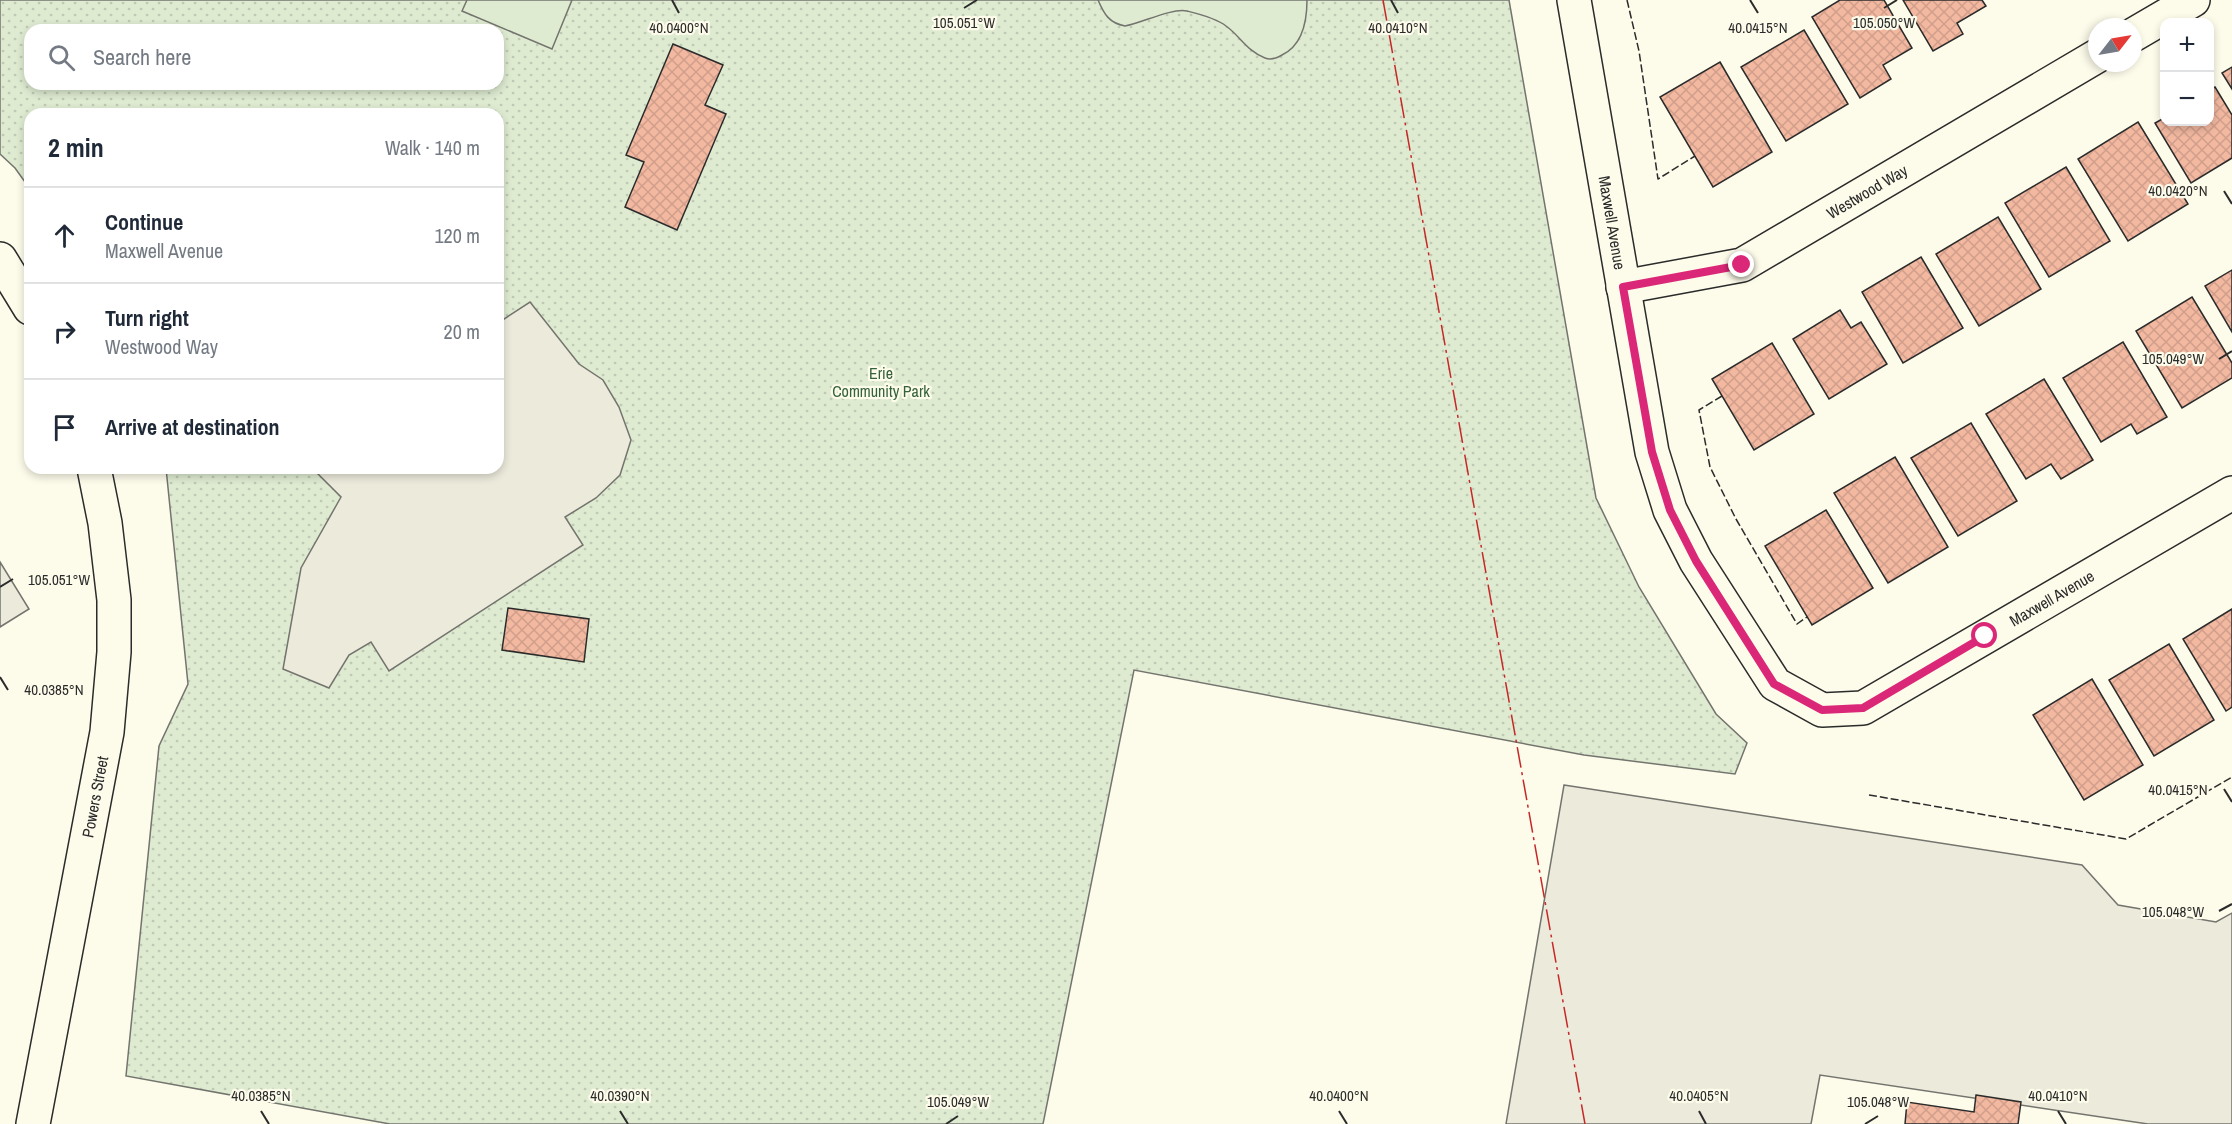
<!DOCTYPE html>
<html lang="en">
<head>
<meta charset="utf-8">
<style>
	:root { --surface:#fff; --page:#f2f2f3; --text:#1f2937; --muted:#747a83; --line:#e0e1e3 }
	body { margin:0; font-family:"Archivo Narrow",sans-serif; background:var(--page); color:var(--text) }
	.controls { position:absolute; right:18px; top:18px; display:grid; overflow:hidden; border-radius:12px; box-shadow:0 3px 9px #0003 }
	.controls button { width:54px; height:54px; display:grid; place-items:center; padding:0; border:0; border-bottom:2px solid var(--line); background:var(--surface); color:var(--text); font:30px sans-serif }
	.compass { position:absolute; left:2088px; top:18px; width:54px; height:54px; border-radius:50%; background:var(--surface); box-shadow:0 3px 9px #0003; rotate:59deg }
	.stop { position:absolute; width:18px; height:18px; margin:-14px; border:4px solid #db2777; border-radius:50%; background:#fff }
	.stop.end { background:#db2777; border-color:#fff; box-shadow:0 2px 6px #0008 }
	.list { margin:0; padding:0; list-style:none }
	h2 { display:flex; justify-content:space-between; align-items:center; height:78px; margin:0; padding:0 24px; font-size:26px }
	h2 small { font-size:20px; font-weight:400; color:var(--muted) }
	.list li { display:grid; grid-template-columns:39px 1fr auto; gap:18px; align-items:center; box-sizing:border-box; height:96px; padding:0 24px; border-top:2px solid var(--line) }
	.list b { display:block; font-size:22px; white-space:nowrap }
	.list p { margin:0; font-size:20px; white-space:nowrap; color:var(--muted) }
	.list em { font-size:20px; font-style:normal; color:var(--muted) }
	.icon { flex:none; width:33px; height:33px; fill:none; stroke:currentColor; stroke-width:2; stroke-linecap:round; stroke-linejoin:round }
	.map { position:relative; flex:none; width:2232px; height:1124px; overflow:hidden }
	.search { position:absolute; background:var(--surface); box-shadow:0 3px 9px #0003; left:24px; top:24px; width:480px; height:66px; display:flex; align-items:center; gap:15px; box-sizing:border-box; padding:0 21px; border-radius:18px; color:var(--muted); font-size:22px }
	.panel { position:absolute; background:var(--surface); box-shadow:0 3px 9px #0003; left:24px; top:108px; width:480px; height:366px; border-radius:18px }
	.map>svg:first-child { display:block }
</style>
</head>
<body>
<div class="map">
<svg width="2232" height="1124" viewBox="0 0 2232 1124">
	<defs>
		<pattern id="park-dots" width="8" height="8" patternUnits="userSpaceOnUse" patternTransform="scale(1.5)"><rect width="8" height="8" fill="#deebd1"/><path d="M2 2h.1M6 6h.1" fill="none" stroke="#bfcab4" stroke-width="1.8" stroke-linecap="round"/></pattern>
		<pattern id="building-cross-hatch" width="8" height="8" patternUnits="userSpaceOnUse" patternTransform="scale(1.5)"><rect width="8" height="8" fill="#f2b8a0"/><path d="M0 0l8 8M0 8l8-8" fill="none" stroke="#d09e8a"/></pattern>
	</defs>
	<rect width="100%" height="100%" fill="#fdfbea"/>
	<path fill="url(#park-dots)" stroke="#74746e" stroke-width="1.5" fill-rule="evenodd" d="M0,0H1509L1596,498L1639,587L1716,714L1747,743L1735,774L1584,755L1134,670L1043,1124H390L126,1076L159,746L188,684L166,468H498V114H30V189L15,168L0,154ZM30,30H498V84H30Z"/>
	<g fill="#deebd1" stroke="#74746e" stroke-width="1.5">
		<polygon points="467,0 572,0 552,49 462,11"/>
		<path d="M1098,0H1307C1307,21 1303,45 1282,55C1277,58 1270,60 1265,58C1248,52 1239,35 1226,26C1216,18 1199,14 1187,11C1171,8 1142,23 1125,26C1109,23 1104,14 1098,0Z"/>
	</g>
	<g fill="#eceadb" stroke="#74746e" stroke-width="1.5">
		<polygon points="530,302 579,364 603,380 619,407 631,440 620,475 596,498 565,517 583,545 389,671 371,642 349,655 329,688 283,669 301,568 341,497 317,473 321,468 498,468 498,323"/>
		<polygon points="0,562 29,609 0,627"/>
		<polygon points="1564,785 2082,865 2118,905 2216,922 2232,913 2232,1124 2148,1124 1820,1075 1811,1124 1506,1124"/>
	</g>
	<g fill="url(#building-cross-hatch)" stroke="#2b2b2b" stroke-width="1.5">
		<polygon points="1840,0 1884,0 1912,48 1883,65 1891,79 1860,98 1812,17"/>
		<polygon points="1903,0 1982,0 1986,6 1957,23 1963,34 1933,51"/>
		<polygon points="1804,30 1848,104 1786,141 1741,67"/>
		<polygon points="673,44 723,65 705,105 726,114 677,230 625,207 644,162 626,155"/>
		<polygon points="1720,62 1772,152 1713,187 1660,97"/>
		<polygon points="2232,67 2232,89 2222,73"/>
		<polygon points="2215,87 2232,115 2232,158 2191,183 2155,123 2164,118 2164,122 2210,122 2210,90"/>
		<polygon points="2138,122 2188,204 2128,241 2078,159"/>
		<polygon points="2066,167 2110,241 2049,277 2005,203"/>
		<polygon points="1998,217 2041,289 1979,326 1936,254"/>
		<polygon points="1921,257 1963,328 1903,363 1862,292"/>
		<polygon points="2232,270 2232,332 2205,286"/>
		<polygon points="2192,297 2232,363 2232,378 2182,408 2136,331"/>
		<polygon points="1840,310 1851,328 1861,322 1887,364 1829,399 1793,339"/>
		<polygon points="2123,342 2167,417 2137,434 2131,424 2101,442 2063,378"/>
		<polygon points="1772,343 1814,414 1754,450 1712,379"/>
		<polygon points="2044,379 2093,460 2061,479 2051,464 2026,479 1986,414"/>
		<polygon points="1971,423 2017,501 1958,536 1911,458"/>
		<polygon points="1895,457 1948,547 1888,583 1834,493"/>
		<polygon points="1826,510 1873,588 1812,625 1765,546"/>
		<polygon points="508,608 589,619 584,662 502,650"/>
		<polygon points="2232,609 2232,707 2226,711 2183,639"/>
		<polygon points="2169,644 2214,720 2154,756 2109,680"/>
		<polygon points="2092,679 2143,765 2084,800 2033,715"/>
		<polygon points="1976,1095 2021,1102 2018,1124 1905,1124 1907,1102 1974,1112"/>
	</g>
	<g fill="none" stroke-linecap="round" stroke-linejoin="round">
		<g stroke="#2b2b2b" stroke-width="36">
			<g id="minor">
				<path id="s1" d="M1574,0L1652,452L1670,510L1696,561L1775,684L1822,710L1863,708L2232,493"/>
				<polyline points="2133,35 2193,0"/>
				<polyline points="0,259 30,308"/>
				<path id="s2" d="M1623,287L1742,265L2097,56"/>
				<path id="s3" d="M33,1124L107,732L114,652V600L105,523L94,468"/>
			</g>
		</g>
		<use href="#minor" stroke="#fdfbea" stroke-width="33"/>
		<g stroke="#2b2b2b" stroke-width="1.5" stroke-dasharray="8 3" stroke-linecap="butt">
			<polyline points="1627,0 1639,51 1658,179 1695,156"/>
			<polyline points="1722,396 1699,410 1710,467 1736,519 1797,624 1807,617"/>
			<polyline points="1869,795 2126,839 2232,777"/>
		</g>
		<polyline stroke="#c62828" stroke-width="1.5" stroke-dasharray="21 4.5 3 4.5" stroke-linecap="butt" points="1383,0 1585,1124"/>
	</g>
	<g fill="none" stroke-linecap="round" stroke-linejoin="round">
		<polyline stroke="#db2777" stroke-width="8" points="1742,265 1623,287 1652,452 1670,510 1696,561 1774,684 1822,710 1863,708 1985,636"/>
	</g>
	<path fill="none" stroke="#2b2b2b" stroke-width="2" d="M672,0L679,13M1391,0L1398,13M1750,0L1758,13M964,8L977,0M1884,8L1897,0M2224,191L2232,204M2219,359L2232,351M0,587L13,579M0,677L8,690M2224,789L2232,802M2219,911L2232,904M261,1111L269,1124M620,1111L628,1124M1339,1111L1347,1124M1699,1111L1706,1124M2058,1111L2066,1124M946,1124L958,1116M1865,1124L1878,1116"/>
	<g text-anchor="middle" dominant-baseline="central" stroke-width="4.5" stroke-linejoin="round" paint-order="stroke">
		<g font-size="16" fill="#2b2b2b" stroke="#fdfbea">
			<text stroke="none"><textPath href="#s2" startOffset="266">Westwood Way</textPath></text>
			<text stroke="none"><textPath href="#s1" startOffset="226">Maxwell Avenue</textPath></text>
			<text stroke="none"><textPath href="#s1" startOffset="1036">Maxwell Avenue</textPath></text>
			<text stroke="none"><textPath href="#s3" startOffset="333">Powers Street</textPath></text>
		</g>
		<g font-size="16" fill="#34623c" stroke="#fdfbea">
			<text x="881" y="373">Erie<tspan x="881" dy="18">Community Park</tspan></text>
		</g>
	</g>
	<g font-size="15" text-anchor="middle" fill="#2b2b2b" stroke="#fdfbea" stroke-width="4.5" stroke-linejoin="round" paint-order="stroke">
		<text x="964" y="28">105.051°W</text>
		<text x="1884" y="28">105.050°W</text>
		<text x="679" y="33">40.0400°N</text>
		<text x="1398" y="33">40.0410°N</text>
		<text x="1758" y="33">40.0415°N</text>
		<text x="2178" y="196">40.0420°N</text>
		<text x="2173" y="364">105.049°W</text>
		<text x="59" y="585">105.051°W</text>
		<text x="54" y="695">40.0385°N</text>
		<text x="2178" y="795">40.0415°N</text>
		<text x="2173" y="917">105.048°W</text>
		<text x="261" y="1101">40.0385°N</text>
		<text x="620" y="1101">40.0390°N</text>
		<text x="1339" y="1101">40.0400°N</text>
		<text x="1699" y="1101">40.0405°N</text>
		<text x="2058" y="1101">40.0410°N</text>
		<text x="958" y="1107">105.049°W</text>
		<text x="1878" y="1107">105.048°W</text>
	</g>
</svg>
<div class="controls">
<button>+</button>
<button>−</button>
</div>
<svg class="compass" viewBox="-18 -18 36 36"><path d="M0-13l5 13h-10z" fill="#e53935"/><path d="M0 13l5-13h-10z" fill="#747a83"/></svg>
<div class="stop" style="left:1985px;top:636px"></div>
<div class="stop end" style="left:1742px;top:265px"></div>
<div class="search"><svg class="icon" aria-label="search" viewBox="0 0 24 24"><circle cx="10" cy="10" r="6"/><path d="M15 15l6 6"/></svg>Search here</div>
<section class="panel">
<h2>2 min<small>Walk · 140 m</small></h2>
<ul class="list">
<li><svg class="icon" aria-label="ahead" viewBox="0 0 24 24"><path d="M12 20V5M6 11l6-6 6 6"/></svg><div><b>Continue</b><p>Maxwell Avenue</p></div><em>120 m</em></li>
<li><svg class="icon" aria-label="right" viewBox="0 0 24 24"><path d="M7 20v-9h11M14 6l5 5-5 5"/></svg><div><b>Turn right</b><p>Westwood Way</p></div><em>20 m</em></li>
<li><svg class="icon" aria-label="arrive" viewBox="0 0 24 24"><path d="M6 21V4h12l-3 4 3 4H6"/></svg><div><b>Arrive at destination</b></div></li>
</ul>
</section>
</div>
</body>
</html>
